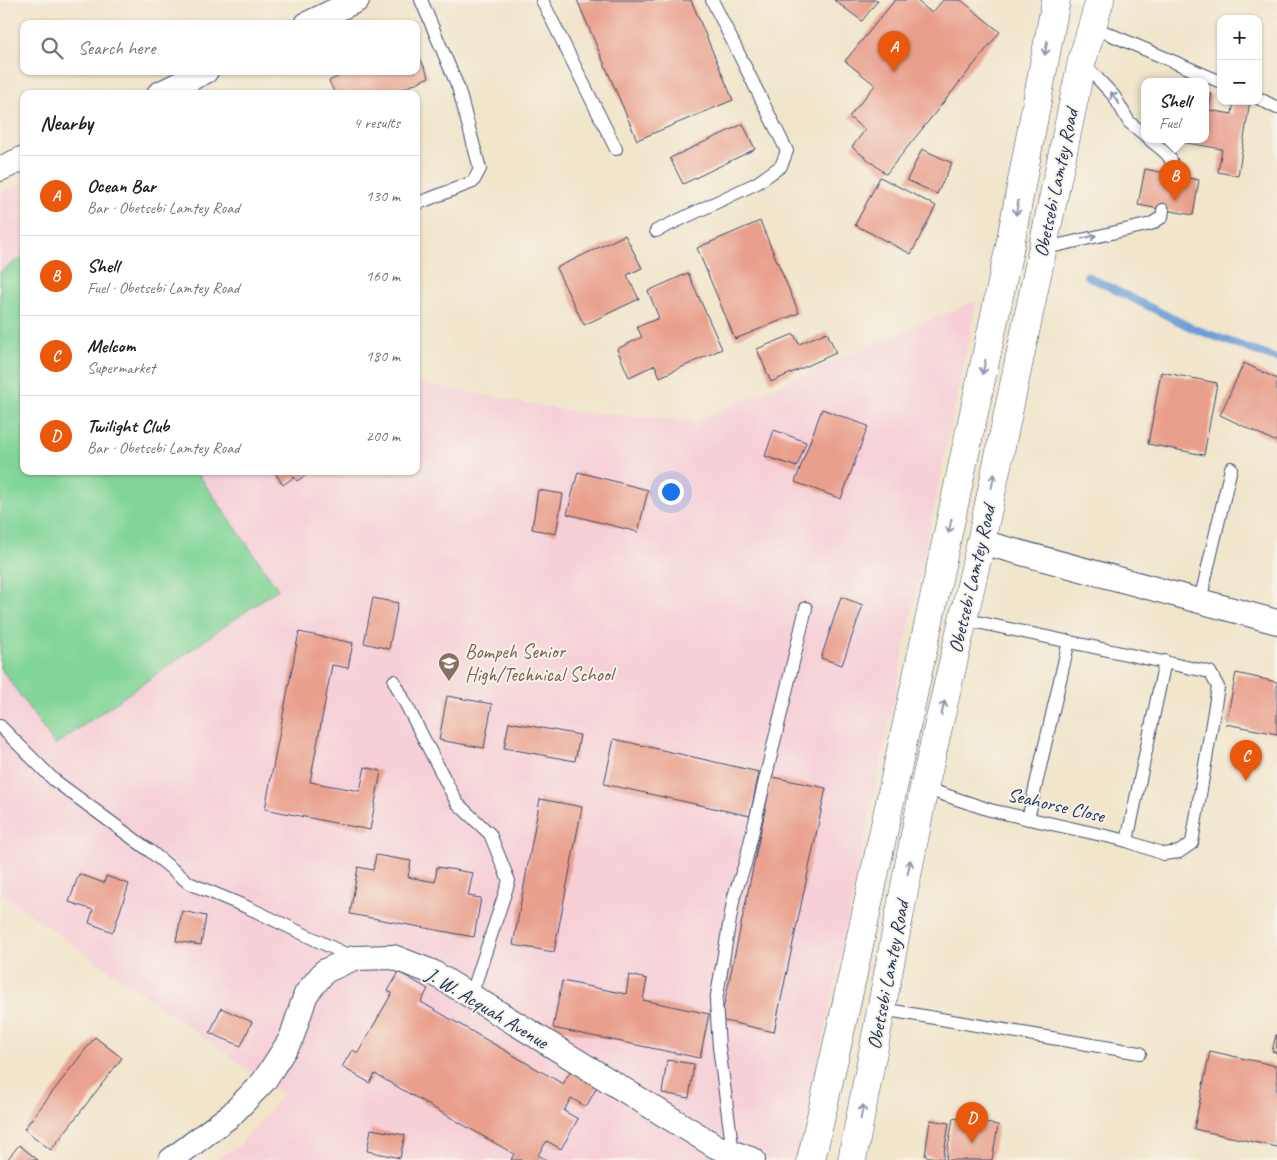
<!DOCTYPE html>
<html lang="en">
<head>
<meta charset="utf-8">
<style>
	:root { --surface:#fff; --page:#f2f2f2; --text:#202124; --muted:#757577; --line:#e0e0e0; --accent:#ea580c }
	body { margin:0; font-family:Caveat,sans-serif; background:var(--page); color:var(--text) }
	.controls { position:absolute; right:15px; top:15px; display:grid; overflow:hidden; border-radius:10px; box-shadow:0 1px 4px #0004 }
	.controls button { width:45px; height:45px; display:grid; place-items:center; padding:0; border:0; border-bottom:1px solid var(--line); background:var(--surface); color:var(--text); font:25px sans-serif }
	.you { position:absolute; left:670px; top:491px; width:18px; height:18px; margin:-12px; border:4px solid #fff; border-radius:50%; background:#1a73e8; box-shadow:0 0 0 8px #1a73e833 }
	.badge { display:grid; place-items:center; width:32px; height:32px; border-radius:50%; background:var(--accent); color:#fff; font-size:16px; font-weight:700 }
	.pin { position:absolute; translate:-50% -41px; filter:drop-shadow(0 1px 2px #0008) }
	.pin::after { content:''; position:absolute; top:26px; width:18px; height:15px; background:inherit; clip-path:polygon(0 0,100% 0,50% 100%) }
	.popup { position:absolute; left:1141px; top:78px; width:68px; height:65px; box-sizing:border-box; display:grid; place-content:center; border-radius:10px; background:var(--surface); filter:drop-shadow(0 1px 4px #0005); font-size:16px; white-space:nowrap; color:var(--muted) }
	.popup b { font-size:19px; color:var(--text) }
	.popup::after { content:''; position:absolute; left:50%; top:100%; margin-left:-10px; border:10px solid transparent; border-top-color:var(--surface) }
	.list { margin:0; padding:0; list-style:none }
	h2 { display:flex; justify-content:space-between; align-items:center; height:65px; margin:0; padding:0 20px; font-size:21px }
	h2 small { font-size:16px; font-weight:400; color:var(--muted) }
	.list li { display:grid; grid-template-columns:32px 1fr auto; gap:15px; align-items:center; box-sizing:border-box; height:80px; padding:0 20px; border-top:1px solid var(--line) }
	.list b { display:block; font-size:19px; white-space:nowrap }
	.list p { margin:0; font-size:16px; white-space:nowrap; color:var(--muted) }
	.list em { font-size:16px; font-style:normal; color:var(--muted) }
	.icon { flex:none; width:28px; height:28px; fill:none; stroke:currentColor; stroke-width:2; stroke-linecap:round; stroke-linejoin:round }
	.map { position:relative; flex:none; width:1277px; height:1160px; overflow:hidden }
	.search { position:absolute; background:var(--surface); box-shadow:0 1px 4px #0004; left:20px; top:20px; width:400px; height:55px; display:flex; align-items:center; gap:12px; box-sizing:border-box; padding:0 18px; border-radius:10px; color:var(--muted); font-size:19px }
	.panel { position:absolute; background:var(--surface); box-shadow:0 1px 4px #0004; left:20px; top:90px; width:400px; height:385px; border-radius:10px }
	.map>svg:first-child { display:block }
</style>
</head>
<body>
<div class="map">
<svg width="1277" height="1160" viewBox="0 0 1277 1160">
	<rect width="100%" height="100%" fill="#f7f3e8"/>
	<filter id="ink" filterUnits="userSpaceOnUse"><feTurbulence type="fractalNoise" baseFrequency=".02" numOctaves="2"/><feDisplacementMap in="SourceGraphic" scale="10" xChannelSelector="R" yChannelSelector="G"/><feConvolveMatrix kernelMatrix="1 2 1 2 8 2 1 2 1" color-interpolation-filters="sRGB"/></filter>
	<filter id="wash" filterUnits="userSpaceOnUse"><feTurbulence type="fractalNoise" baseFrequency=".0096" numOctaves="4" result="noise"/><feDisplacementMap in="SourceGraphic" scale="20" xChannelSelector="R" yChannelSelector="G"/><feGaussianBlur stdDeviation="1.12" result="paint"/><feColorMatrix in="noise" values="0 0 0 0 0 0 0 0 0 0 0 0 0 0 0 0 0 1.4 0 .05"/><feComposite in="paint" operator="in"/></filter>
	<g filter="url(#wash)">
		<rect width="100%" height="100%" fill="#f1e5ca"/>
		<polygon fill="#f6cfd7" points="24,182 24,471 416,471 416,382 568,411 695,421 977,300 798,1160 215,1160 240,1145 283,1094 0,893 0,193"/>
		<polygon fill="#82d598" stroke="#4e827b" points="24,256 24,471 196,471 278,589 55,745 0,667 0,272"/>
		<g fill="none" stroke-linecap="round" stroke-linejoin="round">
			<polyline stroke="#699dd5" stroke-width="8" points="1087,276 1192,328 1277,359"/>
		</g>
		<g id="blocks">
			<g fill="#e99f8b">
				<polygon points="577,0 691,0 733,100 637,140"/>
				<polygon points="834,0 878,0 862,21"/>
				<polygon points="895,0 916,0 932,13 943,0 961,0 1000,32 886,174 852,147 865,130 849,117 875,85 845,61"/>
				<polygon points="416,50 429,77 393,94 335,94 329,81 349,71 416,71"/>
				<polygon points="1205,93 1212,94 1209,110 1232,114 1234,101 1250,101 1238,176 1218,172 1222,149 1175,141 1175,140 1205,140"/>
				<polygon points="743,124 755,149 683,184 670,158"/>
				<polygon points="922,149 952,163 937,194 907,180"/>
				<polygon points="1145,169 1199,180 1193,215 1138,205"/>
				<polygon points="880,177 936,206 911,254 855,225"/>
				<polygon points="760,221 799,313 735,339 697,248"/>
				<polygon points="625,235 642,268 627,275 639,299 584,325 556,268"/>
				<polygon points="688,273 722,349 660,377 655,365 629,377 617,349 642,337 637,327 659,318 648,291"/>
				<polygon points="827,332 836,353 771,382 757,349 794,334 799,344"/>
				<polygon points="1244,363 1277,379 1277,442 1220,415"/>
				<polygon points="1161,372 1217,383 1204,455 1148,444"/>
				<polygon points="822,409 868,426 841,499 795,482"/>
				<polygon points="774,430 806,442 797,467 765,456"/>
				<polygon points="274,471 312,471 297,481 294,477 283,485"/>
				<polygon points="578,472 648,490 638,532 567,514"/>
				<polygon points="538,490 563,494 556,534 532,529"/>
				<polygon points="841,597 863,605 842,665 821,658"/>
				<polygon points="373,598 398,603 389,649 364,643"/>
				<polygon points="299,632 353,643 348,668 332,665 310,782 360,791 365,767 381,771 370,830 265,809"/>
				<polygon points="1236,673 1277,682 1277,734 1226,724"/>
				<polygon points="447,696 492,704 484,748 439,740"/>
				<polygon points="509,722 580,735 575,761 504,748"/>
				<polygon points="614,739 759,772 750,816 604,784"/>
				<polygon points="772,777 826,788 774,1032 721,1020"/>
				<polygon points="540,799 582,807 554,952 513,945"/>
				<polygon points="376,855 411,861 408,877 435,882 437,867 473,873 468,896 481,898 474,937 350,914 358,867 373,870"/>
				<polygon points="79,874 104,883 106,876 129,884 113,932 89,923 93,910 69,902"/>
				<polygon points="182,911 206,916 201,945 176,941"/>
				<polygon points="399,972 428,989 421,1002 563,1084 571,1070 598,1085 586,1107 571,1098 564,1111 578,1119 561,1149 547,1141 538,1155 547,1160 511,1160 514,1154 375,1074 370,1083 342,1067 352,1050 358,1053 392,993 388,991"/>
				<polygon points="629,975 647,979 643,1000 709,1014 700,1058 553,1028 562,981 626,994"/>
				<polygon points="221,1008 252,1022 241,1046 210,1033"/>
				<polygon points="1276,1035 1277,1035 1277,1053 1272,1051"/>
				<polygon points="95,1037 122,1058 51,1150 24,1129"/>
				<polygon points="1210,1051 1277,1066 1277,1147 1194,1129"/>
				<polygon points="667,1060 694,1064 689,1098 662,1093"/>
				<polygon points="953,1118 998,1125 992,1160 946,1160"/>
				<polygon points="930,1120 949,1123 943,1159 925,1156"/>
				<polygon points="371,1129 405,1135 400,1158 367,1151"/>
				<polygon points="19,1145 38,1160 7,1160"/>
			</g>
		</g>
	</g>
	<g filter="url(#ink)">
		<use href="#blocks" fill-opacity="0" stroke="#3b4a6e" stroke-width="1"/>
		<g fill="none" stroke-linecap="round" stroke-linejoin="round">
			<g stroke="#3b4a6e" stroke-width="14">
				<g id="service">
					<polyline points="542,0 616,149"/>
					<polyline points="1093,27 1221,82"/>
					<polyline points="1082,62 1114,96 1129,122 1145,135"/>
					<polyline points="1258,98 1277,108"/>
					<path d="M1150,140C1163,151 1175,156 1173,175"/>
					<polyline points="416,204 473,182 480,169 458,87 421,0"/>
					<polyline points="656,231 757,183 781,166 787,151 712,0"/>
					<polyline points="1042,249 1151,224 1162,217 1163,210"/>
					<polyline points="1200,601 1231,468"/>
					<polyline points="394,681 457,803 490,834 509,881 471,996"/>
					<polyline points="0,726 54,780 150,851 189,883 249,908 354,958"/>
					<polyline points="924,788 990,810 1106,836 1127,841 1164,854 1179,852 1192,843 1218,687 1210,672 963,619"/>
					<polyline points="1028,819 1069,641"/>
					<polyline points="1127,841 1165,661"/>
					<polyline points="882,1009 1140,1053"/>
					<polyline points="733,1153 719,1047 716,1001 734,896 745,864 806,608"/>
				</g>
			</g>
			<g stroke="#3b4a6e" stroke-width="26">
				<g id="minor">
					<polyline points="307,24 357,0"/>
					<polyline points="159,94 206,71"/>
					<polyline points="0,169 24,158"/>
					<polyline points="981,542 1277,622"/>
					<polyline points="171,1160 231,1115 264,1081 291,1039 306,994 325,971 354,958 393,957 432,972 717,1147 753,1160"/>
				</g>
			</g>
			<g stroke="#3b4a6e" stroke-width="29">
				<g id="secondary">
					<polyline points="811,1160 844,1015 1009,250 1056,0"/>
					<polyline points="852,1160 924,788 981,542 1082,61 1100,0"/>
				</g>
			</g>
			<use href="#service" stroke="#fff" stroke-width="12"/>
			<use href="#minor" stroke="#fff" stroke-width="24"/>
			<use href="#secondary" stroke="#fff" stroke-width="28"/>
		</g>
		<defs><path id="oneway-shaft" d="M-6 0H5M1.5-3L5.5 0L1.5 3" fill="none" stroke-width="1.6" stroke-linecap="round" stroke-linejoin="round" transform="scale(1.25)"/></defs>
		<g stroke="#8d97ae">
			<use href="#oneway-shaft" transform="translate(1046 48) rotate(100)"/>
			<use href="#oneway-shaft" transform="translate(1115 98) rotate(-125)"/>
			<use href="#oneway-shaft" transform="translate(1017 208) rotate(100)"/>
			<use href="#oneway-shaft" transform="translate(1089 237) rotate(-13)"/>
			<use href="#oneway-shaft" transform="translate(984 367) rotate(102)"/>
			<use href="#oneway-shaft" transform="translate(993 481) rotate(-78)"/>
			<use href="#oneway-shaft" transform="translate(950 526) rotate(102)"/>
			<use href="#oneway-shaft" transform="translate(943 708) rotate(-77)"/>
			<use href="#oneway-shaft" transform="translate(909 867) rotate(-79)"/>
			<use href="#oneway-shaft" transform="translate(862 1112) rotate(-79)"/>
		</g>
	</g>
	<defs>
		<g id="school-pin" transform="scale(1.125)"><path d="M0 17L-7.5 6A9.5 9.5 0 1 1 7.5 6Z" fill="#8d6e63" stroke="#f7f3e8"/><path d="M0-5L7-2L0 1L-7-2ZM-4 1L0 2.5L4 1V4Q0 6-4 4Z" fill="#fff"/></g>
	</defs>
	<g fill-rule="evenodd">
		<use href="#school-pin" x="449" y="663"/>
	</g>
	<g text-anchor="middle" dominant-baseline="central" stroke-width="4" stroke-linejoin="round" paint-order="stroke">
		<g font-size="20" fill="#1b2f5e" stroke="#f7f3e8">
			<text transform="translate(1056 183) rotate(-78)">Obetsebi Lamtey Road</text>
			<text transform="translate(972 579) rotate(-77)">Obetsebi Lamtey Road</text>
			<text transform="translate(1056 805) rotate(13)">Seahorse Close</text>
			<text transform="translate(888 975) rotate(-79)">Obetsebi Lamtey Road</text>
			<text transform="translate(487 1008) rotate(31)">J. W. Acquah Avenue</text>
		</g>
		<g font-size="20" fill="#785e54" stroke="#f7f3e8" text-anchor="start">
			<text x="465" y="651">Bompeh Senior<tspan x="465" dy="23">High/Technical School</tspan></text>
		</g>
	</g>
</svg>
<div class="controls">
<button>+</button>
<button>−</button>
</div>
<div class="you"></div>
<div class="pin badge" style="left:894px;top:72px">A</div>
<div class="pin badge" style="left:1175px;top:201px">B</div>
<div class="popup"><b>Shell</b>Fuel</div>
<div class="pin badge" style="left:1246px;top:781px">C</div>
<div class="pin badge" style="left:972px;top:1143px">D</div>
<div class="search"><svg class="icon" aria-label="search" viewBox="0 0 24 24"><circle cx="10" cy="10" r="6"/><path d="M15 15l6 6"/></svg>Search here</div>
<section class="panel">
<h2>Nearby<small>4 results</small></h2>
<ul class="list">
<li><span class="badge">A</span><div><b>Ocean Bar</b><p>Bar · Obetsebi Lamtey Road</p></div><em>130 m</em></li>
<li><span class="badge">B</span><div><b>Shell</b><p>Fuel · Obetsebi Lamtey Road</p></div><em>160 m</em></li>
<li><span class="badge">C</span><div><b>Melcom</b><p>Supermarket</p></div><em>180 m</em></li>
<li><span class="badge">D</span><div><b>Twilight Club</b><p>Bar · Obetsebi Lamtey Road</p></div><em>200 m</em></li>
</ul>
</section>
</div>
</body>
</html>
